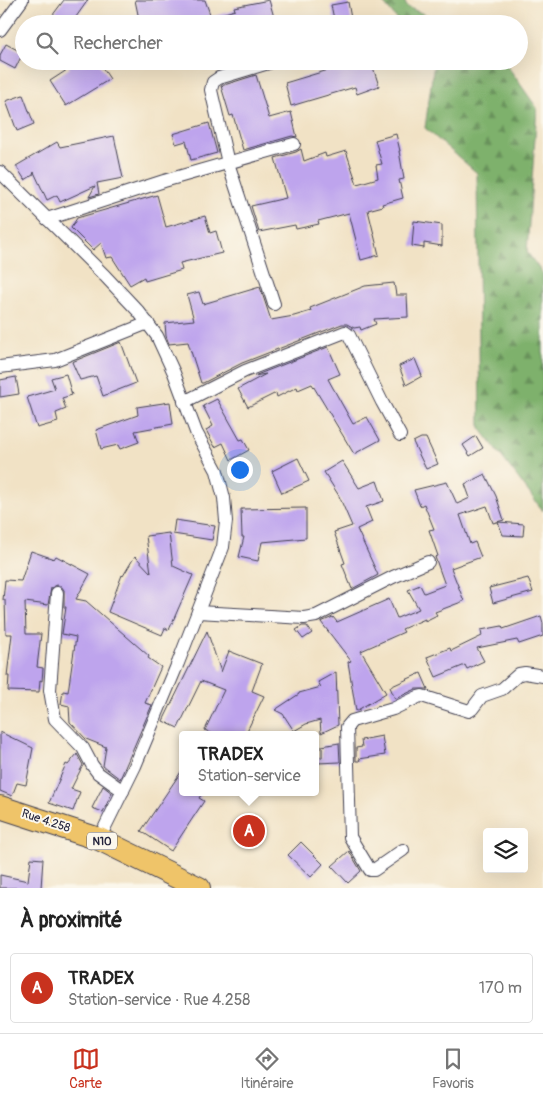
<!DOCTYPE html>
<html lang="fr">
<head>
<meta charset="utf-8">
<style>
	:root { --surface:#fff; --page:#f2f2f2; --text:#222; --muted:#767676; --line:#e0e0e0; --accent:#c8321e }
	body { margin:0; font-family:Pangolin,sans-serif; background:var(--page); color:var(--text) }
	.controls { position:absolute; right:15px; bottom:15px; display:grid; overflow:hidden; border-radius:5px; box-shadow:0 5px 20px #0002 }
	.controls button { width:45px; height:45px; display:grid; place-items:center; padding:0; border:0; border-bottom:1px solid var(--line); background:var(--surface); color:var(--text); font:25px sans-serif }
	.you { position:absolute; left:239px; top:469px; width:18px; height:18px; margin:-12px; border:4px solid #fff; border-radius:50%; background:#1a73e8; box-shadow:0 0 0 8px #1a73e833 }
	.badge { display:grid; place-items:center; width:32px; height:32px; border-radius:50%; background:var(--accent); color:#fff; font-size:16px; font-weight:700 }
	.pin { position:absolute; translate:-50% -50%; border:2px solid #fff; box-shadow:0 1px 5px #0006 }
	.popup { position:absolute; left:179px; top:731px; width:140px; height:65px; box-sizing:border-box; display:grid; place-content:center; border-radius:5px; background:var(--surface); filter:drop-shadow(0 1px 4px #0005); font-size:16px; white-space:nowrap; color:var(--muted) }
	.popup b { font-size:19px; color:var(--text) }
	.popup::after { content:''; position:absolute; left:50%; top:100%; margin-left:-10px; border:10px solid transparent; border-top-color:var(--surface) }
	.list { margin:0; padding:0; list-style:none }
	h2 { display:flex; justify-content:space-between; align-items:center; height:65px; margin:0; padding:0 20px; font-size:21px }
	h2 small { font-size:16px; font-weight:400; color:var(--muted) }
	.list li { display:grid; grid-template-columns:32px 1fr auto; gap:15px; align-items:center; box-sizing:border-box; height:70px; margin:0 10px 10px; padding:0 10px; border:1px solid var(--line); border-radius:5px }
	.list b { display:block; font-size:19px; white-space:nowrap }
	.list p { margin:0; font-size:16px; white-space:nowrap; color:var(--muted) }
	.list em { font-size:16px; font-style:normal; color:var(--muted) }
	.icon { flex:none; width:28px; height:28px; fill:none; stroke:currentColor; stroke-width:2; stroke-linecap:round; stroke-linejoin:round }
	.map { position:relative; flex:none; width:543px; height:888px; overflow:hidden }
	.search { position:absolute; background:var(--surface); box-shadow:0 5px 20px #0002; left:15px; right:15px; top:15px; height:55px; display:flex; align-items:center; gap:12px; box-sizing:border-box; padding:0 18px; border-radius:28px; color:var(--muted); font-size:19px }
	.sheet { height:145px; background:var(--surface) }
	nav { display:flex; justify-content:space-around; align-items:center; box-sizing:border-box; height:70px; border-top:1px solid var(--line); background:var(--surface); font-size:14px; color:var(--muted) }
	nav a { display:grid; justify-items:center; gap:2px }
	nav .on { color:var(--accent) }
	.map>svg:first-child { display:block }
</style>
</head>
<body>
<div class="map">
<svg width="543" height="888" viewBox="0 0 543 888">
	<defs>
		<pattern id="forest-firs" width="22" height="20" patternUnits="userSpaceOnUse" patternTransform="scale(1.25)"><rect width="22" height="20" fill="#7eb16c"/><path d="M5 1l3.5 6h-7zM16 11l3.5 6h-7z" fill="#67905a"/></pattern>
	</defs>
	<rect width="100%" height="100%" fill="#fbf7ec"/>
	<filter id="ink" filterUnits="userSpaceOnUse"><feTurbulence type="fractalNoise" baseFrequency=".02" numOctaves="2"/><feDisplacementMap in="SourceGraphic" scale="10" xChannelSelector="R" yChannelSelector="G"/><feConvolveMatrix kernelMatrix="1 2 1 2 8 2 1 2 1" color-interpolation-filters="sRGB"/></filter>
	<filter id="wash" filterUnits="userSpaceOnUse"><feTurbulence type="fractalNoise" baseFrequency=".0096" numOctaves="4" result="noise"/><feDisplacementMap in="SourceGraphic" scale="20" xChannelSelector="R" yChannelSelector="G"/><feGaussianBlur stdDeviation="1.12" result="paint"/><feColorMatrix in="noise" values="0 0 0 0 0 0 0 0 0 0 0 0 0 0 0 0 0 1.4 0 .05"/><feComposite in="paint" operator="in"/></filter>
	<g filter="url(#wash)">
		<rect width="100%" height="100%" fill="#f1e2c5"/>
		<g fill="url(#forest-firs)" stroke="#506a54">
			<polygon points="381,0 404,0 407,7 448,24 401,24"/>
			<polygon points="433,61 504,61 537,108 527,252 543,274 543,511 480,428 477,173 425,128 434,63"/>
		</g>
		<g id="blocks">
			<g fill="#bea4ed">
				<polygon points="64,0 88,0 71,24 46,24"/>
				<polygon points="135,0 205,0 211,17 235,10 234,7 269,0 276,24 140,24"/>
				<polygon points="348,2 352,24 335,24 331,5"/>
				<polygon points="6,44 23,53 15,69 0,61 0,55"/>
				<polygon points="75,61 98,61 110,79 66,106 50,81 70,68 68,66"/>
				<polygon points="213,61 246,61 216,70"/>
				<polygon points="372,64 379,86 357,94 355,87 291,106 285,83 345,65 346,70"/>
				<polygon points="256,75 269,118 291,112 297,137 292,136 243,150 233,115 230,116 221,86"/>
				<polygon points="23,95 34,124 17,131 6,101"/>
				<polygon points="209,123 217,153 191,160 186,141 176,144 173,134"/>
				<polygon points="396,134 400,151 399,151 404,179 399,180 403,198 382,204 383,206 368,210 379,255 361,260 349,213 318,221 319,224 296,229 295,225 259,232 251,206 286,198 275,158 296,152 301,149 304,161 325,153 326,157 346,151 357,184 378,178 376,165 382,164 375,140"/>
				<polygon points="114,136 123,178 97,183 99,194 89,197 95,186 60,202 57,195 47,200 34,172 33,175 25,180 16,166 57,142 60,147"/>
				<polygon points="157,195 166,227 205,216 210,233 216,231 222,253 180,263 182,270 145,281 144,277 130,285 112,257 106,258 101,243 93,250 71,228 77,218"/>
				<polygon points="414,221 442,225 442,246 424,243 424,248 412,246"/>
				<polygon points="394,283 396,295 407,295 408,317 374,319 376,324 361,330 360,327 354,328 347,324 342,324 242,363 203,383 201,383 188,342 169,344 166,336 165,323 194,320 187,295 199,292 203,304 260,287 271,320 294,316 311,311 310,308 365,286"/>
				<polygon points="121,342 136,383 103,396 96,376 80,380 72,362"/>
				<polygon points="328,347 340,374 328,379 353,424 367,417 380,440 354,454 312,384 298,390 297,387 277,397 276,393 248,407 238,389 266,374 254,376"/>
				<polygon points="415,359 422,376 406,385 399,366"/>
				<polygon points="66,374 72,395 62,398 66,409 56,413 58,422 37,428 27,397 55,389 51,378"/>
				<polygon points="16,377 19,394 0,397 0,380"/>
				<polygon points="217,399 240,440 243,439 249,450 231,460 223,443 215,447 206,430 213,426 203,406"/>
				<polygon points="170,402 173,424 135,431 139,442 120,449 118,445 101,449 96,430 138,415 137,407"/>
				<polygon points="476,436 483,448 470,456 463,445"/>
				<polygon points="421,438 426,438 438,464 426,469 413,442"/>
				<polygon points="298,458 309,481 282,493 272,471"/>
				<polygon points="342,461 359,488 377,481 384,501 366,507 372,522 357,529 378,575 352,589 342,564 345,563 334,532 352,526 339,496 324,472"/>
				<polygon points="485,474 496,496 504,520 493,523 487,506 460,515 470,544 475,542 481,557 451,568 464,601 435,612 437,615 425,621 425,619 402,629 404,632 361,651 386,693 356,711 348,662 351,661 321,622 333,617 337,622 389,599 397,618 419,609 408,590 420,585 424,593 445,585 435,557 438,556 429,530 434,529 424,504 420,506 414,490 447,482 457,504 470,498 465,484"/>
				<polygon points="306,508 306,538 262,542 258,561 239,557 244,537 242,537 241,509"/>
				<polygon points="175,520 215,526 212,540 173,534"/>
				<polygon points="498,522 524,524 523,536 503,535"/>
				<polygon points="169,533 173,566 193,575 169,630 165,628 162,635 108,612 122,575 123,576 135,556 151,573 146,536"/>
				<polygon points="31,551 54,559 56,556 90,574 76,599 86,601 149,656 148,658 161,667 145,703 152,705 120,779 103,766 106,747 86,739 70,722 69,706 61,704 63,691 68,692 76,637 62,634 66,607 64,607 64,590 61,586 57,585 51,588 48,605 25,602 26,634 41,634 37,667 43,668 42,681 40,680 39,692 8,691 9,676 7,676 12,634 6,634 5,600 3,600 5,580 21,581"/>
				<polygon points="528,578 533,592 493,603 489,588"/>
				<polygon points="541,616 543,623 543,636 519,644 517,640 477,648 484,661 467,669 465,665 436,677 427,657 450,648 451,651 482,636 481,630 502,626 503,629"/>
				<polygon points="302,626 307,626 312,633 303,639 296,630"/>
				<polygon points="207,631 221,672 229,651 262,664 252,691 264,696 245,735 215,735 205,730 224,690 201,681 178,728 163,721"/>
				<polygon points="336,672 338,725 321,733 320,720 306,724 294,731 283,714 275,710 299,694 299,693 321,687 318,682"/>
				<polygon points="421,673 428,689 416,689 395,699 390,687"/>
				<polygon points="0,732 33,748 26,785 17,783 12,796 0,791"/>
				<polygon points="382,736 385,755 359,759 360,761 356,761 356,748 362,747 361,740"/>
				<polygon points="339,743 340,762 318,763 318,758 322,757 322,746"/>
				<polygon points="77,754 83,765 71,789 80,792 73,811 49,803 66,764 68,765"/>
				<polygon points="183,769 183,792 203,792 199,798 204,801 171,851 141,831"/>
				<polygon points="103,786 112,793 103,812 92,808"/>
				<polygon points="301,842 323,864 311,877 288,855"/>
				<polygon points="349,851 361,871 348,883 332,866"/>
				<polygon points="31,858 43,859 41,888 0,888 0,875 28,881"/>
			</g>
		</g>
	</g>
	<g filter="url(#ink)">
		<use href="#blocks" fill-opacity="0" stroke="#413f50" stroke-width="1"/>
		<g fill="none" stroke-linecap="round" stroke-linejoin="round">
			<g stroke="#413f50" stroke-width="14">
				<g id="street">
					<polyline points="0,30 22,0"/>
					<polyline points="0,172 105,276 139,312 157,336 174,373 196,432 217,471 224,498 226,521 223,547 178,663 135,766 99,839"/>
					<polyline points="47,219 164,181 294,144"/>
					<polyline points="274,304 228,163 211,90 213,82 219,78 275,61"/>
					<polyline points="0,367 55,360 148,323"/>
					<polyline points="184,402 245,371 345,332 349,335 382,402 400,435"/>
					<polyline points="57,593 50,690 55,719 83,748 92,765 98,773 123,791"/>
					<polyline points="198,612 304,618 316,616 393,577 428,562"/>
					<polyline points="403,850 374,870 370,870 350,837 347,727 352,721 393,709 418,697 422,696 469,711 472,709 482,696 502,689 519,674 525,673 543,676"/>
				</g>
			</g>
			<g stroke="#413f50" stroke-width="24">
				<polyline id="highway" points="0,807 99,839 199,888"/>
			</g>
			<use href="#street" stroke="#fff" stroke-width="12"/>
			<use href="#highway" stroke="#efc469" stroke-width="22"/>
		</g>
	</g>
	<g text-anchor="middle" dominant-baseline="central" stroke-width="4" stroke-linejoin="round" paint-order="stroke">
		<rect fill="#fbf7ec" stroke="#636270" stroke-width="1" x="87" y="832.5" width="30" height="17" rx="4"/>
		<g font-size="11" font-weight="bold" fill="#22223b">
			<text x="102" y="841">N10</text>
		</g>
		<g font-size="12" fill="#22223b" stroke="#fbf7ec">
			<text transform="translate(46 821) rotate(18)">Rue 4.258</text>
		</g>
	</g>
</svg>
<div class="controls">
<button><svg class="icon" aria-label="layers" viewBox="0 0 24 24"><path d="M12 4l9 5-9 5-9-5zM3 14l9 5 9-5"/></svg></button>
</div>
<div class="you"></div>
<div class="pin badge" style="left:249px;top:831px">A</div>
<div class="popup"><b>TRADEX</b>Station-service</div>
<div class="search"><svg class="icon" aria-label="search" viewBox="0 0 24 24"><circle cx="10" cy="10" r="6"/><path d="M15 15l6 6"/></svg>Rechercher</div>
</div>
<section class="sheet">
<h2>À proximité<small></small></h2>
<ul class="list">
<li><span class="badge">A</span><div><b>TRADEX</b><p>Station-service · Rue 4.258</p></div><em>170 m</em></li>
</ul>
</section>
<nav>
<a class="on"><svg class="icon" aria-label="map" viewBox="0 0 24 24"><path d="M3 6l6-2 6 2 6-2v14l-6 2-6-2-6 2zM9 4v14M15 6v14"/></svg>Carte</a>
<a><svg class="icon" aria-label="directions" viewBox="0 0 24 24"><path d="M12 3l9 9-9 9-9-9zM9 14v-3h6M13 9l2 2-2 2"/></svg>Itinéraire</a>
<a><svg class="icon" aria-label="saved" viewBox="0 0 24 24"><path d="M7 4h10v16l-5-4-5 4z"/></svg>Favoris</a>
</nav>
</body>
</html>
